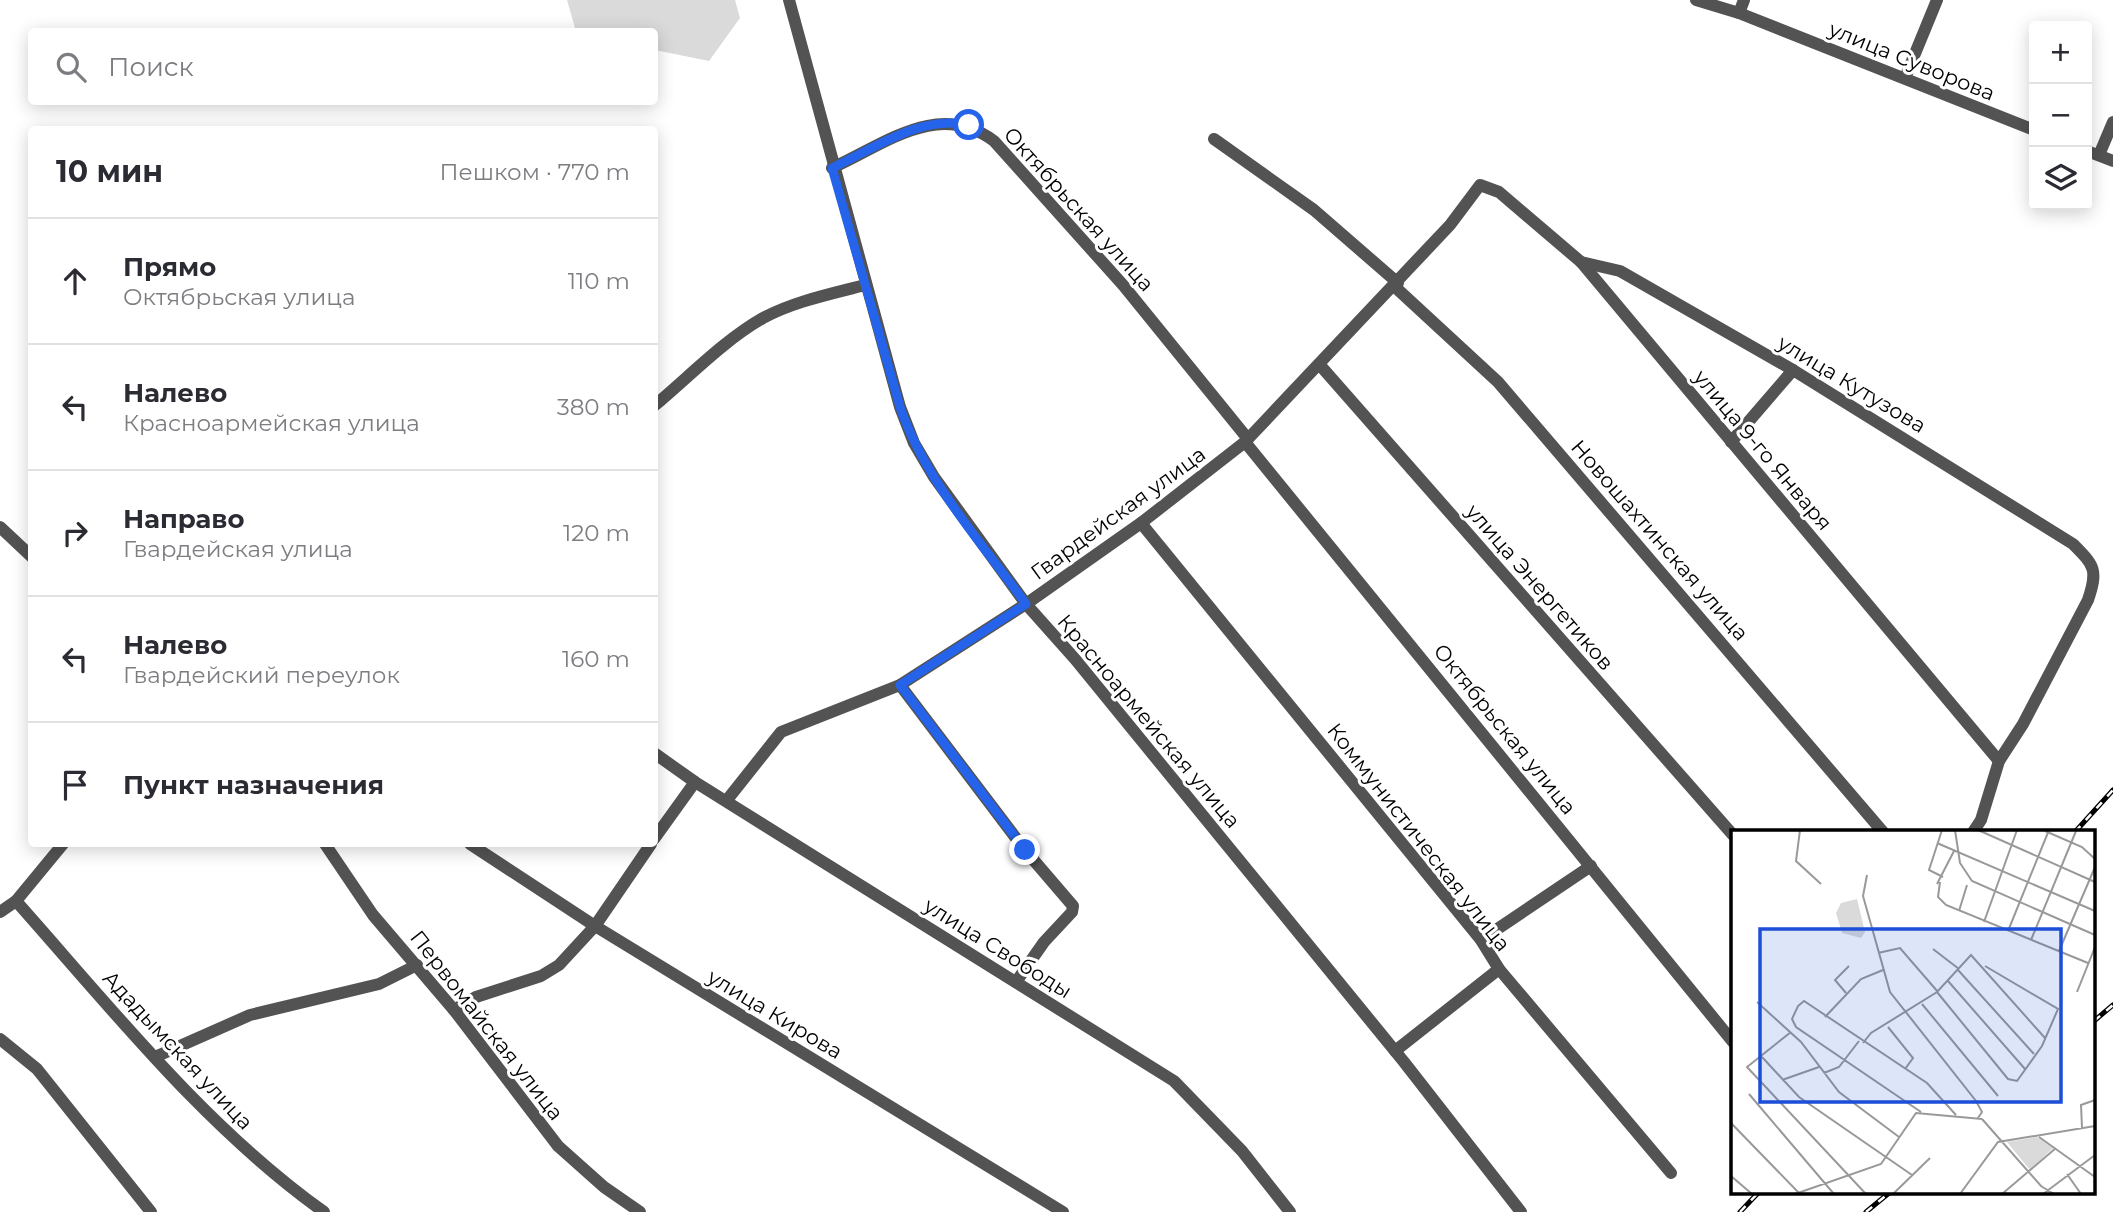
<!DOCTYPE html>
<html lang="ru">
<head>
<meta charset="utf-8">
<style>
	:root { --surface:#fff; --page:#f2f2f3; --text:#2b2b33; --muted:#7c7c81; --line:#e1e1e2 }
	body { margin:0; font-family:Montserrat,sans-serif; background:var(--page); color:var(--text) }
	.controls { position:absolute; right:21px; top:21px; display:grid; overflow:hidden; border-radius:7px; box-shadow:0 4px 18px #0003 }
	.controls button { width:63px; height:63px; display:grid; place-items:center; padding:0; border:0; border-bottom:2px solid var(--line); background:var(--surface); color:var(--text); font:35px sans-serif }
	.stop { position:absolute; width:21px; height:21px; margin:-16px; border:5px solid #2563eb; border-radius:50%; background:#fff }
	.stop.end { background:#2563eb; border-color:#fff; box-shadow:0 2px 7px #0008 }
	.list { margin:0; padding:0; list-style:none }
	h2 { display:flex; justify-content:space-between; align-items:center; height:91px; margin:0; padding:0 28px; font-size:30px }
	h2 small { font-size:23px; font-weight:400; color:var(--muted) }
	.list li { display:grid; grid-template-columns:46px 1fr auto; gap:21px; align-items:center; box-sizing:border-box; height:126px; padding:0 28px; border-top:2px solid var(--line) }
	.list b { display:block; font-size:26px; white-space:nowrap }
	.list p { margin:0; font-size:23px; white-space:nowrap; color:var(--muted) }
	.list em { font-size:23px; font-style:normal; color:var(--muted) }
	.icon { flex:none; width:38px; height:38px; fill:none; stroke:currentColor; stroke-width:2; stroke-linecap:round; stroke-linejoin:round }
	.map { position:relative; flex:none; width:2113px; height:1212px; overflow:hidden }
	.search { position:absolute; background:var(--surface); box-shadow:0 4px 18px #0003; left:28px; top:28px; width:630px; height:77px; display:flex; align-items:center; gap:18px; box-sizing:border-box; padding:0 24px; border-radius:7px; color:var(--muted); font-size:26px }
	.panel { position:absolute; background:var(--surface); box-shadow:0 4px 18px #0003; left:28px; top:126px; width:630px; height:721px; border-radius:7px }
	.map>svg:first-child { display:block }
</style>
</head>
<body>
<div class="map">
<svg width="2113" height="1212" viewBox="0 0 2113 1212">
	<rect width="100%" height="100%" fill="#fff"/>
	<polygon fill="#dadada" points="567,0 735,0 740,18 709,61 655,50 654,32 585,32 575,28"/>
	<g fill="none" stroke-linecap="round" stroke-linejoin="round">
		<g stroke="#535353" stroke-width="12">
			<polyline points="789,0 900,407 914,443 934,477 1026,604 1075,659 1404,1062 1521,1212"/>
			<polyline points="1696,0 1739,13 2034,130"/>
			<polyline points="1739,13 1744,0"/>
			<polyline points="1905,78 1937,0"/>
			<polyline points="1214,139 1314,210 1398,283"/>
			<polyline points="2087,151 2113,161"/>
			<polyline points="2099,155 2113,122"/>
			<path d="M832,168C887,143 938,100 994,141L1123,285L1248,439"/>
			<path d="M1581,262L1620,271L1793,370L2073,544C2095,566 2098,570 2088,600L2023,724L1999,761L1981,820L1973,832"/>
			<polyline points="1394,286 1498,382 1883,832"/>
			<polyline points="1319,364 1733,835"/>
			<path d="M654,406C690,376 723,341 763,318C795,301 831,294 865,285"/>
			<polyline points="1245,442 1733,1042"/>
			<polyline points="1731,442 1793,370"/>
			<polyline points="1141,523 1481,940 1499,969 1671,1173"/>
			<polyline points="0,527 32,557"/>
			<polyline points="900,685 1025,850 1073,906 1072,912 1044,942 1016,982"/>
			<polyline points="654,753 695,782 1174,1081 1242,1151 1290,1212"/>
			<polyline points="727,800 781,732 900,685 1026,604 1141,523 1245,442 1450,225 1480,185 1499,192 1581,262 1999,761"/>
			<polyline points="654,839 695,782"/>
			<polyline points="325,844 373,915 454,1010 558,1146 604,1187 640,1212"/>
			<polyline points="470,844 595,926 1063,1212"/>
			<path d="M16,901C113,1010 205,1127 324,1212"/>
			<polyline points="0,912 16,901 63,844"/>
			<polyline points="1481,940 1591,866"/>
			<polyline points="454,1010 476,997 541,976 559,965 595,926 651,844"/>
			<polyline points="0,1039 37,1069 151,1212"/>
			<polyline points="1395,1051 1499,969"/>
			<polyline points="155,1057 250,1015 379,984 417,965"/>
		</g>
		<g stroke="#000" stroke-width="5">
			<g id="rail">
				<polyline points="2075,832 2113,790"/>
				<polyline points="2094,1021 2113,1005"/>
				<polyline points="1740,1212 1758,1193"/>
				<polyline points="1866,1212 1889,1193"/>
			</g>
		</g>
		<use href="#rail" stroke="#fff" stroke-width="2.5" stroke-dasharray="8" stroke-linecap="butt"/>
	</g>
	<g fill="none" stroke-linecap="round" stroke-linejoin="round">
		<path stroke="#2563eb" stroke-width="9" d="M969,125C921,114 874,149 832,168L900,407C925,480 980,541 1026,604L900,685L1025,850"/>
	</g>
	<g text-anchor="middle" dominant-baseline="central" stroke-width="6" stroke-linejoin="round" paint-order="stroke">
		<g font-size="21" fill="#000" stroke="#fff">
			<text transform="translate(1912 61) rotate(22)">улица Суворова</text>
			<text transform="translate(1079 209) rotate(48)">Октябрьская улица</text>
			<text transform="translate(1852 384) rotate(31)">улица Кутузова</text>
			<text transform="translate(1763 450) rotate(50)">улица 9-го Января</text>
			<text transform="translate(1118 513) rotate(-36)">Гвардейская улица</text>
			<text transform="translate(1660 540) rotate(49)">Новошахтинская улица</text>
			<text transform="translate(1540 587) rotate(49)">улица Энергетиков</text>
			<text transform="translate(1149 721) rotate(50)">Красноармейская улица</text>
			<text transform="translate(1505 729) rotate(51)">Октябрьская улица</text>
			<text transform="translate(1419 837) rotate(52)">Коммунистическая улица</text>
			<text transform="translate(998 948) rotate(32)">улица Свободы</text>
			<text transform="translate(775 1014) rotate(31)">улица Кирова</text>
			<text transform="translate(487 1025) rotate(52)">Первомайская улица</text>
			<text transform="translate(178 1050) rotate(47)">Ададымская улица</text>
		</g>
	</g>
	<g transform="translate(1731 830)">
		<rect width="364" height="364" fill="#fff"/>
		<path d="M126,69L134,102L130,108L111,103L105,83L110,73ZM306,307L322,318L299,340L276,312Z" fill="#dadada"/>
		<path fill="none" stroke="#999" stroke-width="2" d="M69,0L65,31L90,54M211,0L198,40L212,47M224,0L229,33L241,51L364,105M247,0L364,52M314,1L351,17L364,29M206,13L364,81M136,45L132,66L159,162L245,271L251,282L247,288M209,52L207,67L215,75L357,133M206,54L223,21M228,81L236,55M253,92L286,0M277,101L318,0M300,110L345,1M202,119L228,139M328,121L364,37M147,123L169,118L207,162M227,140L303,224M217,151L294,239M206,162L277,249L286,251L311,216L327,179L254,136M346,162L364,117M115,163L104,150L118,136M26,172L70,212L108,262L168,307M191,174L267,266M94,187L130,149L152,140M157,197L182,228L174,239M60,202L16,237L135,364M132,213L140,203L206,162L240,125L314,208M31,227L68,267L181,345M93,243L108,237L128,211M51,250L88,237M18,264L103,364M190,282L65,197L61,189L67,176L73,171L196,253L225,285M251,289L310,356L323,364M0,293L68,363M351,298L350,275L364,270M308,307L364,347M336,344L350,364M0,346L21,364M64,364L150,334L185,283L251,289M162,364L199,328M229,364L267,312L364,296M271,364L325,318M312,364L364,325"/>
		<path fill="#1d4ed8" fill-opacity="0.15" stroke="#1d4ed8" stroke-width="3.5" d="M29,99H330V272H29Z"/>
		<rect width="364" height="364" fill="none" stroke="#000" stroke-width="3.5"/>
	</g>
</svg>
<div class="controls">
<button>+</button>
<button>−</button>
<button><svg class="icon" aria-label="layers" viewBox="0 0 24 24"><path d="M12 4l9 5-9 5-9-5zM3 14l9 5 9-5"/></svg></button>
</div>
<div class="stop" style="left:969px;top:125px"></div>
<div class="stop end" style="left:1025px;top:850px"></div>
<div class="search"><svg class="icon" aria-label="search" viewBox="0 0 24 24"><circle cx="10" cy="10" r="6"/><path d="M15 15l6 6"/></svg>Поиск</div>
<section class="panel">
<h2>10 мин<small>Пешком · 770 m</small></h2>
<ul class="list">
<li><svg class="icon" aria-label="ahead" viewBox="0 0 24 24"><path d="M12 20V5M6 11l6-6 6 6"/></svg><div><b>Прямо</b><p>Октябрьская улица</p></div><em>110 m</em></li>
<li><svg class="icon" aria-label="left" viewBox="0 0 24 24"><path d="M17 20v-9H6M10 6l-5 5 5 5"/></svg><div><b>Налево</b><p>Красноармейская улица</p></div><em>380 m</em></li>
<li><svg class="icon" aria-label="right" viewBox="0 0 24 24"><path d="M7 20v-9h11M14 6l5 5-5 5"/></svg><div><b>Направо</b><p>Гвардейская улица</p></div><em>120 m</em></li>
<li><svg class="icon" aria-label="left" viewBox="0 0 24 24"><path d="M17 20v-9H6M10 6l-5 5 5 5"/></svg><div><b>Налево</b><p>Гвардейский переулок</p></div><em>160 m</em></li>
<li><svg class="icon" aria-label="arrive" viewBox="0 0 24 24"><path d="M6 21V4h12l-3 4 3 4H6"/></svg><div><b>Пункт назначения</b></div></li>
</ul>
</section>
</div>
</body>
</html>
